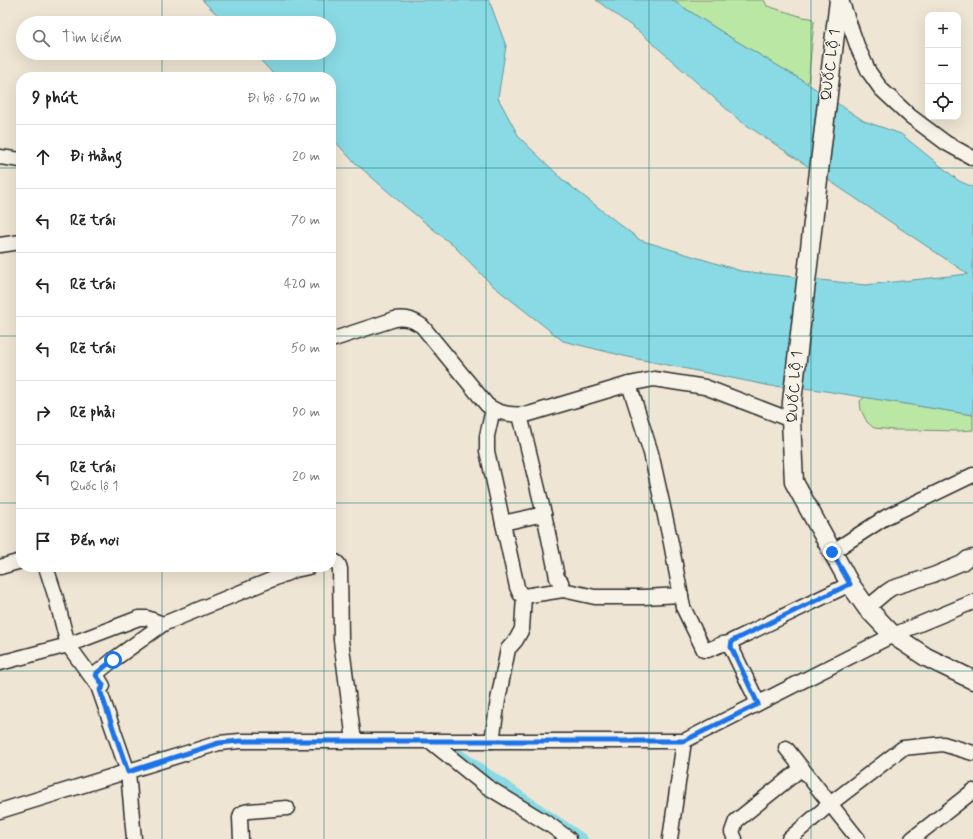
<!DOCTYPE html>
<html lang="vi">
<head>
<meta charset="utf-8">
<style>
	:root { --surface:#fff; --page:#f6f6f6; --text:#222; --muted:#767676; --line:#e0e0e0 }
	body { margin:0; font-family:Mynerve,sans-serif; background:var(--page); color:var(--text) }
	.controls { position:absolute; right:12px; top:12px; display:grid; overflow:hidden; border-radius:8px; box-shadow:0 4px 16px #0002 }
	.controls button { width:36px; height:36px; display:grid; place-items:center; padding:0; border:0; border-bottom:1px solid var(--line); background:var(--surface); color:var(--text); font:20px sans-serif }
	.stop { position:absolute; width:12px; height:12px; margin:-9px; border:3px solid #1a73e8; border-radius:50%; background:#fff }
	.stop.end { background:#1a73e8; border-color:#fff; box-shadow:0 1px 4px #0008 }
	.list { margin:0; padding:0; list-style:none }
	h2 { display:flex; justify-content:space-between; align-items:center; height:52px; margin:0; padding:0 16px; font-size:17px }
	h2 small { font-size:13px; font-weight:400; color:var(--muted) }
	.list li { display:grid; grid-template-columns:26px 1fr auto; gap:12px; align-items:center; box-sizing:border-box; height:64px; padding:0 16px; border-top:1px solid var(--line) }
	.list b { display:block; font-size:15px; white-space:nowrap }
	.list p { margin:0; font-size:13px; white-space:nowrap; color:var(--muted) }
	.list em { font-size:13px; font-style:normal; color:var(--muted) }
	.icon { flex:none; width:22px; height:22px; fill:none; stroke:currentColor; stroke-width:2; stroke-linecap:round; stroke-linejoin:round }
	.map { position:relative; flex:none; width:973px; height:839px; overflow:hidden }
	.search { position:absolute; background:var(--surface); box-shadow:0 4px 16px #0002; left:16px; top:16px; width:320px; height:44px; display:flex; align-items:center; gap:10px; box-sizing:border-box; padding:0 14px; border-radius:22px; color:var(--muted); font-size:15px }
	.panel { position:absolute; background:var(--surface); box-shadow:0 4px 16px #0002; left:16px; top:72px; width:320px; height:500px; border-radius:16px }
	.map>svg:first-child { display:block }
</style>
</head>
<body>
<div class="map">
<svg width="973" height="839" viewBox="0 0 973 839">
	<rect width="100%" height="100%" fill="#efe5d4"/>
	<filter id="ink" filterUnits="userSpaceOnUse"><feTurbulence type="fractalNoise" baseFrequency=".025" numOctaves="2"/><feDisplacementMap in="SourceGraphic" scale="8" xChannelSelector="R" yChannelSelector="G"/><feConvolveMatrix kernelMatrix="1 2 1 2 8 2 1 2 1" color-interpolation-filters="sRGB"/></filter>
	<g filter="url(#ink)">
		<g fill="#bbe7a5" stroke="#738968">
			<polygon points="672,0 764,0 767,6 803,17 811,18 814,21 808,84 733,39"/>
			<polygon points="865,397 973,415 973,430 959,431 914,430 894,430 874,428 867,422 861,410 860,401"/>
		</g>
		<polygon fill="#89dae4" stroke="#63949a" points="202,0 489,0 506,46 498,98 519,137 563,180 640,240 741,271 865,285 968,274 739,120 641,33 596,0 672,0 733,39 802,80 864,121 901,134 959,181 973,187 973,415 813,389 771,386 628,357 563,341 492,285 455,247 400,202 352,160 331,137 331,77 276,77 254,53 329,53 329,23 226,23"/>
		<g fill="none" stroke-linecap="round" stroke-linejoin="round">
			<polyline stroke="#89dae4" stroke-width="11" points="449,748 582,839"/>
			<g stroke="#2b2b2b" stroke-width="17">
				<g id="minor">
					<polyline points="841,0 858,48 869,72 881,89 910,116 946,143 973,158"/>
					<polyline points="0,157 21,160"/>
					<polyline points="0,245 21,242"/>
					<path d="M331,340L395,319C406,317 413,320 422,326L487,405C500,415 514,415 529,414L629,384L654,379L705,387L791,420"/>
					<polyline points="629,384 651,453 671,543 683,607 704,650 708,650 722,644 731,643"/>
					<polyline points="493,409 487,436 487,451 517,587 520,594 524,596 563,590"/>
					<polyline points="520,415 544,514 556,572 557,578 561,582 563,590 595,597 644,597 681,595"/>
					<polyline points="503,523 544,514"/>
					<polyline points="832,552 886,517 973,475"/>
					<path d="M331,561C337,561 339,564 340,569L341,640L354,741"/>
					<polyline points="0,567 21,561"/>
					<polyline points="46,567 56,598 68,645 98,686 128,772 134,839"/>
					<polyline points="867,608 886,592 892,588 933,575 962,563 968,558 973,557"/>
					<polyline points="0,663 68,645 139,618 147,618 163,624 295,570 309,567"/>
					<polyline points="103,686 97,676 97,673 113,660 163,624"/>
					<polyline points="758,703 731,647 732,641 850,584"/>
					<polyline points="430,741 486,786 550,825 569,839"/>
					<polyline points="492,741 498,700 508,649 516,640 522,629 524,596"/>
					<polyline points="786,748 858,839"/>
					<polyline points="0,811 219,743 240,741 684,741 893,635 973,602"/>
					<polyline points="241,839 240,818 241,814 244,812 249,811 287,808"/>
					<polyline points="670,839 684,741"/>
					<polyline points="735,839 732,832 736,821 802,768"/>
					<polyline points="789,839 830,804 903,748 943,744 973,753"/>
					<polyline points="912,839 973,791"/>
				</g>
			</g>
			<g stroke="#2b2b2b" stroke-width="21">
				<polyline id="major" points="839,0 792,402 791,420 794,482 850,584 867,608 893,635 926,657 973,680"/>
			</g>
			<use href="#minor" stroke="#f7f3e8" stroke-width="14"/>
			<use href="#major" stroke="#f7f3e8" stroke-width="18"/>
		</g>
	</g>
	<g fill="none" stroke-linecap="round" stroke-linejoin="round" filter="url(#ink)">
		<polyline stroke="#1a73e8" stroke-width="5" points="113,660 97,673 96,675 103,685 102,689 100,690 128,772 219,743 240,741 684,741 758,704 731,647 732,641 850,584 832,552"/>
	</g>
	<path fill="none" stroke="#0f766e" stroke-width="1" stroke-opacity="0.55" d="M162,0V23M324,0V23M486,0V839M649,0V839M811,0V839M162,53V77M324,53V77M0,168H21M331,168H973M0,336H21M331,336H973M0,503H21M331,503H973M162,567V839M324,567V839M0,671H973"/>
	<g text-anchor="middle" dominant-baseline="central" stroke-width="3" stroke-linejoin="round" paint-order="stroke">
		<g font-size="15" fill="#2b2b2b" stroke="#f7f3e8">
			<text transform="translate(831 65) rotate(-83)">QUỐC LỘ 1</text>
			<text transform="translate(795 387) rotate(-86)">QUỐC LỘ 1</text>
		</g>
	</g>
</svg>
<div class="controls">
<button>+</button>
<button>−</button>
<button><svg class="icon" aria-label="locate" viewBox="0 0 24 24"><circle cx="12" cy="12" r="6"/><path d="M12 2v4M12 18v4M2 12h4M18 12h4"/></svg></button>
</div>
<div class="stop" style="left:113px;top:660px"></div>
<div class="stop end" style="left:832px;top:552px"></div>
<div class="search"><svg class="icon" aria-label="search" viewBox="0 0 24 24"><circle cx="10" cy="10" r="6"/><path d="M15 15l6 6"/></svg>Tìm kiếm</div>
<section class="panel">
<h2>9 phút<small>Đi bộ · 670 m</small></h2>
<ul class="list">
<li><svg class="icon" aria-label="ahead" viewBox="0 0 24 24"><path d="M12 20V5M6 11l6-6 6 6"/></svg><div><b>Đi thẳng</b></div><em>20 m</em></li>
<li><svg class="icon" aria-label="left" viewBox="0 0 24 24"><path d="M17 20v-9H6M10 6l-5 5 5 5"/></svg><div><b>Rẽ trái</b></div><em>70 m</em></li>
<li><svg class="icon" aria-label="left" viewBox="0 0 24 24"><path d="M17 20v-9H6M10 6l-5 5 5 5"/></svg><div><b>Rẽ trái</b></div><em>420 m</em></li>
<li><svg class="icon" aria-label="left" viewBox="0 0 24 24"><path d="M17 20v-9H6M10 6l-5 5 5 5"/></svg><div><b>Rẽ trái</b></div><em>50 m</em></li>
<li><svg class="icon" aria-label="right" viewBox="0 0 24 24"><path d="M7 20v-9h11M14 6l5 5-5 5"/></svg><div><b>Rẽ phải</b></div><em>90 m</em></li>
<li><svg class="icon" aria-label="left" viewBox="0 0 24 24"><path d="M17 20v-9H6M10 6l-5 5 5 5"/></svg><div><b>Rẽ trái</b><p>Quốc lộ 1</p></div><em>20 m</em></li>
<li><svg class="icon" aria-label="arrive" viewBox="0 0 24 24"><path d="M6 21V4h12l-3 4 3 4H6"/></svg><div><b>Đến nơi</b></div></li>
</ul>
</section>
</div>
</body>
</html>
